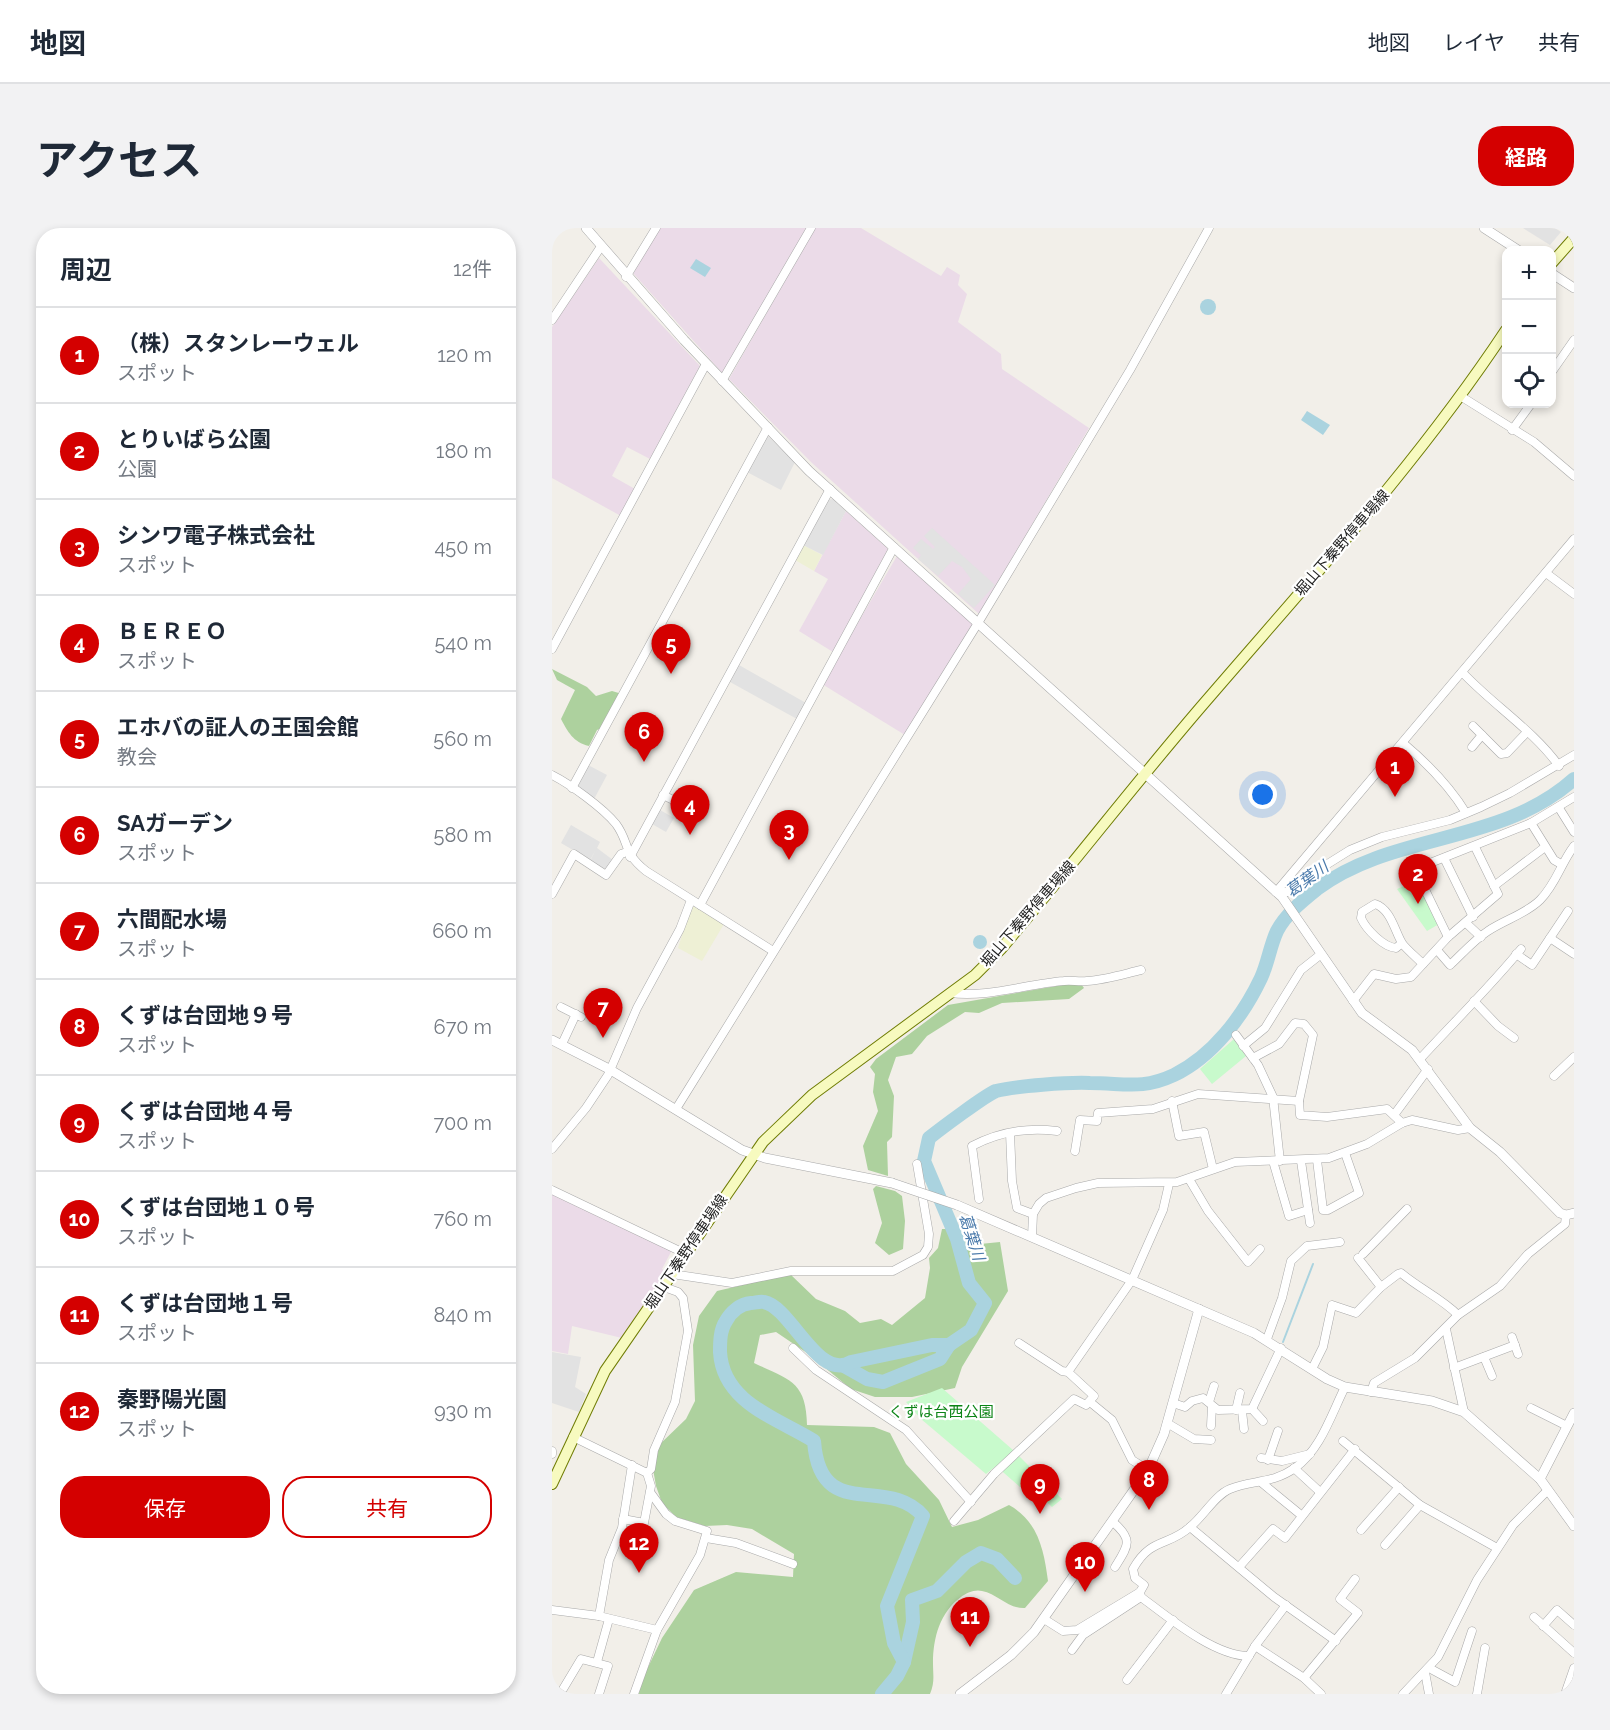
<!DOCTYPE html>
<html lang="ja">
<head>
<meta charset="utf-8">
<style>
	:root { --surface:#fff; --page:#f2f2f3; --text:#1f2937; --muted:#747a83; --line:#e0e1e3; --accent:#d40000 }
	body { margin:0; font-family:Raleway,"Noto Sans JP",sans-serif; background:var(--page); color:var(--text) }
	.controls { position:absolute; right:18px; top:18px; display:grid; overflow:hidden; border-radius:12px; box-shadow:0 3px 9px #0003 }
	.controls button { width:54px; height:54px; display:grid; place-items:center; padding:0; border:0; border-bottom:2px solid var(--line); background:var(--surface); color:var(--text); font:30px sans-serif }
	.you { position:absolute; left:711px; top:567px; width:21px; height:21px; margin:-15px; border:4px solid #fff; border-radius:50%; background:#1a73e8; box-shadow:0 0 0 9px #1a73e833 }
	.badge { display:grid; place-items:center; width:39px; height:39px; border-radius:50%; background:var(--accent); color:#fff; font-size:20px; font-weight:700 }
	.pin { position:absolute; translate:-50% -50px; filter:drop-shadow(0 2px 3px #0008) }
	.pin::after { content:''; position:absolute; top:32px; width:21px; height:18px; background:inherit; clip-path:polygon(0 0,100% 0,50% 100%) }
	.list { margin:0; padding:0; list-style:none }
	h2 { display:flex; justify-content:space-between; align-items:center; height:78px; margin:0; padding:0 24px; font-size:26px }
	h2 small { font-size:20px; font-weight:400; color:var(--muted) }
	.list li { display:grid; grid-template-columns:39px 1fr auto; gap:18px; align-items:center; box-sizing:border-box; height:96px; padding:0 24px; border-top:2px solid var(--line) }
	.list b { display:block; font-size:22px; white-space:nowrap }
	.list p { margin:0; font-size:20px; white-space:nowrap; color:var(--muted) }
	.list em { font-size:20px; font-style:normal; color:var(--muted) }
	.actions { display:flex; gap:12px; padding:18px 24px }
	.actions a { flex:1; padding:14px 0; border:2px solid var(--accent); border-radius:24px; text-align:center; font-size:21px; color:var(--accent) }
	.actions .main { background:var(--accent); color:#fff }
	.icon { flex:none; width:33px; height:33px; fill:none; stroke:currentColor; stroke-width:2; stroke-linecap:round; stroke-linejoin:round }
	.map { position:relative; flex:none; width:1022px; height:1466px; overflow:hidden; border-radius:24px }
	header { display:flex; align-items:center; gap:36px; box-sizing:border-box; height:84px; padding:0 30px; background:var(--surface); border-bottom:2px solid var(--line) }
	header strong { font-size:28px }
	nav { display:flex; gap:33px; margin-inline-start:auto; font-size:21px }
	.intro { display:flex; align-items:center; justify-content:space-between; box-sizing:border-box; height:144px; padding:0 36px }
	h1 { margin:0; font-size:42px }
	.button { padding:15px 27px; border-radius:24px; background:var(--accent); color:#fff; font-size:21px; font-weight:700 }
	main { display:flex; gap:36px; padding:0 36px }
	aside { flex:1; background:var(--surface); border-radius:24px; box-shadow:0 3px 9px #0003 }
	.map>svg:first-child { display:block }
</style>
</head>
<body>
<header>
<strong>地図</strong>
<nav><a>地図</a><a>レイヤ</a><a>共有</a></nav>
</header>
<div class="intro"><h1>アクセス</h1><a class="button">経路</a></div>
<main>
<aside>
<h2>周辺<small>12件</small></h2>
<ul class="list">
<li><span class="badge">1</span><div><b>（株）スタンレーウェル</b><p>スポット</p></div><em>120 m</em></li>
<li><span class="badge">2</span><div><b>とりいばら公園</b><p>公園</p></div><em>180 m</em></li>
<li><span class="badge">3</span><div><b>シンワ電子株式会社</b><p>スポット</p></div><em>450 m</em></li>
<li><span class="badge">4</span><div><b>ＢＥＲＥＯ</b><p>スポット</p></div><em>540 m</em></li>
<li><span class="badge">5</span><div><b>エホバの証人の王国会館</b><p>教会</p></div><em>560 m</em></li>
<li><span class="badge">6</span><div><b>SAガーデン</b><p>スポット</p></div><em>580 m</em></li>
<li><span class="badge">7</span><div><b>六間配水場</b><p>スポット</p></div><em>660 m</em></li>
<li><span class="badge">8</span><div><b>くずは台団地９号</b><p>スポット</p></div><em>670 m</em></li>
<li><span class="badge">9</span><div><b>くずは台団地４号</b><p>スポット</p></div><em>700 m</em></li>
<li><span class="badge">10</span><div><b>くずは台団地１０号</b><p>スポット</p></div><em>760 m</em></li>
<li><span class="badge">11</span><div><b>くずは台団地１号</b><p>スポット</p></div><em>840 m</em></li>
<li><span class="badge">12</span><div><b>秦野陽光園</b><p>スポット</p></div><em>930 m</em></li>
</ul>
<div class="actions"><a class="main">保存</a><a>共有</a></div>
</aside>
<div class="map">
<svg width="1022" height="1466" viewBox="0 0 1022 1466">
	<rect width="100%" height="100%" fill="#f2efe9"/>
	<g fill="#ebdbe8">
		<polygon points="108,0 257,0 172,147 81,45"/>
		<polygon points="263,0 309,0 389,48 395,39 408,47 406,57 415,66 406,94 449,126 450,141 537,200 427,386 260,235 177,151"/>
		<polygon points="47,30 148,138 98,231 75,219 60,248 83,261 69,288 0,250 0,99"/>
		<polygon points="294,283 336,321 281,424 247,403 276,351 262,343"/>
		<polygon points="345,328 422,395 353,507 270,456"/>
		<polygon points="0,965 120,1022 110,1041 115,1044 70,1110 20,1098 16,1126 0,1123"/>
	</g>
	<g fill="#eef0d5">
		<polygon points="251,317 270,327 262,343 243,332"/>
		<polygon points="139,678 147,680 172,696 150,733 126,720"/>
	</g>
	<g fill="#add19e">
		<path d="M0,441L35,459L44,468L60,463L70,466L50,500L45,502L37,518C21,514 16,504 9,491L23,462L5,452Z"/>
		<polygon points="516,756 529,756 532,760 517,771 450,775 427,785 413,784 375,808 360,826 344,829 336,852 342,868 340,909 335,914 336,948 316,942 311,918 326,883 321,864 323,846 318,839 324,831 396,777"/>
		<polygon points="324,958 343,963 350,968 353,993 351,1021 337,1027 323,1015 330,995 321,961"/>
		<path d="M390,1001H399L418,1017L448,1014L456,1063L410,1139L403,1160L360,1169H323L299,1161L255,1125L224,1104L208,1107L202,1135C238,1152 254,1153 255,1197L322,1199L338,1205L354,1236L387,1272L400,1299L426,1292L457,1277C486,1293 492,1322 496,1353L473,1380C456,1381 446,1366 430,1363C423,1361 414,1365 409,1369C388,1384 381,1410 381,1435C381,1447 383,1454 378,1466H87L88,1456L110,1410L142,1362L184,1344L241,1349L242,1326L200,1301L175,1297L153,1298L124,1289L110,1275L104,1258L101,1241L107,1217L134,1191L143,1173L141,1117L147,1088L165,1063L238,1046L264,1071L293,1083L308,1095L329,1091L340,1097L373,1070L378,1040L377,1030L386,1020Z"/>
	</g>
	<g fill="#c8facc">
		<polygon points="865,652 887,696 875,703 845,661"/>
		<polygon points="682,811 694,828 660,856 648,841"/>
		<polygon points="390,1160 461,1222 510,1271 500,1279 480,1260 468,1259 444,1238 434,1246 369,1191 354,1174"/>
	</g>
	<g fill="#e2e2e2">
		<polygon points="971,0 1003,0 1009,4 998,17"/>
		<polygon points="215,207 243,234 229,262 195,244"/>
		<polygon points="281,271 294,283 271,327 251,317 275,272"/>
		<polygon points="380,300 443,357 422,380 406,366 419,351 410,339 400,333 386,348 366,331 369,327 361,320 369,311 381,321 383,319 372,308"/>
		<polygon points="187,437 254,475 245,491 178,454"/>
		<polygon points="36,537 55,547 41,573 25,557"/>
		<polygon points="108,582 122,590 114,604 100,596"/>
		<polygon points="19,597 48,614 45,620 61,632 55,642 38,633 43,623 38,632 9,615"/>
		<polygon points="0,1124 29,1129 23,1159 34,1166 27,1184 0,1175"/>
	</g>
	<g fill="#aad3df">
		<polygon points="144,31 159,40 153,49 138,40"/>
		<circle cx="656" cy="79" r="8"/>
		<polygon points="755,183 778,197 771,207 749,192"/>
		<circle cx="428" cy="714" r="7"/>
	</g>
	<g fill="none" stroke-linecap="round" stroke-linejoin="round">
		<polyline stroke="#aad3df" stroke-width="2" points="731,1114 761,1036"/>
		<g stroke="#aad3df" stroke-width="14">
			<polyline points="292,1138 315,1151 331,1154 388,1131 397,1117"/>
			<polyline points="352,1434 361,1394 360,1372 385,1363 414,1334 429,1325 445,1331 463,1350"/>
			<path d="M330,1466L345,1448L352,1434L342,1415L335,1378L371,1288C335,1246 268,1296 262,1213C225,1190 171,1175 168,1124C168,1114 168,1102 174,1093C179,1084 188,1076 199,1075C203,1075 208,1073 212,1074C239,1079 266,1154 299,1134L380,1117H397L419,1102L433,1075L417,1055L405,1011L372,933L377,910C387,902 435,866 444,863C464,858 517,854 538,855C572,855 590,862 622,847C661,828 691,788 709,750C716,735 718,718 725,703C734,686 750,673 765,661C841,604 949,617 1022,551"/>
		</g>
		<g stroke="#a9a9a9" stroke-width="9">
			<g id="minor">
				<polyline points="74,49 104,0"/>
				<polyline points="0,92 48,20"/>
				<polyline points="999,145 1022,112"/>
				<polyline points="170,153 259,0"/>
				<polyline points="910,169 982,214 1022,248"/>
				<polyline points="960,202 979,176"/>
				<polyline points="994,345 1022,366"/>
				<polyline points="0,421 154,136"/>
				<path d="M910,444C941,477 981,502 1007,538"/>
				<polyline points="921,498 949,526 955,525 975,504"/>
				<path d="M851,515C876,536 897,557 914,585"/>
				<polyline points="920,519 930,507"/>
				<path d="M0,547C18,556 51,580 64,596C78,615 70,624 94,643L221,723"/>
				<polyline points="20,560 216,199"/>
				<polyline points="111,567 149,586"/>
				<polyline points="1007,580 1022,604"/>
				<polyline points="979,595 1002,632 1009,636"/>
				<polyline points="78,629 278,261"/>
				<polyline points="892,630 921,689"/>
				<polyline points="942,658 993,619"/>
				<polyline points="724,664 1022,311"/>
				<polyline points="724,664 737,664 758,647 798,622 830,609 898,592 929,579 958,565 1022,527"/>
				<polyline points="0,666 22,626 54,647 69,626 75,624"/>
				<polyline points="148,677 342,319"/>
				<polyline points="914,695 929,709"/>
				<polyline points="896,709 863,641 979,595 1022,569"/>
				<polyline points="998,710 1016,683"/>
				<path d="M850,715L844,720C831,719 814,701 809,690L810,684L823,676C839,681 843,704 850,715C853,720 866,731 871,736"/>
				<path d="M885,722L898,737C910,726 922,712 936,703C952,692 974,686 988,672C1004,656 1009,635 1022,618"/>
				<polyline points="964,726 980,737 998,710 1022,726"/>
				<path d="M398,765C436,770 474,756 512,753C519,752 527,754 535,753C553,752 572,746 589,742"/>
				<polyline points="801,773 822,746 844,751 859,749 896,709 946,666 923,619"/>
				<polyline points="922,773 946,798 962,810"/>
				<polyline points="9,779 29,789"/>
				<polyline points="684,807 706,837 721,869 728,933"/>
				<polyline points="10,816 24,786"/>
				<polyline points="691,818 713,800 749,742 768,727"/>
				<polyline points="701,830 727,816 743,795 752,796 761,807 747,873 748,887 775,889 835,881 850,895"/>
				<path d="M868,831C901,795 937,760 969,721"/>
				<polyline points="1002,848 1022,829"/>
				<polyline points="620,873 627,908 652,904 661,941"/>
				<polyline points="124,881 426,395 578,142 657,0"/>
				<polyline points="842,887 876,841"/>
				<polyline points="458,905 460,953 465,980 481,986"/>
				<polyline points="0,921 34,880 56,847 85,780 128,701 139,672"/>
				<polyline points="523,923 528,892 545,893 546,885 601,881 646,866 747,873"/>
				<polyline points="765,932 771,982 776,982 807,965 793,925"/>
				<polyline points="721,933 737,988 756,982"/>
				<polyline points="749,933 758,995"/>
				<polyline points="637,951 656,983 696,1034 708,1021"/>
				<polyline points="0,962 134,1026"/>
				<path d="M427,971L420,918C447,904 476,899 505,903"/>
				<polyline points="480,1009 481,986 487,976 494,970 524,960 546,955 625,954 683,934 777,930 815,916 850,895 860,892 906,902 918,900"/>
				<polyline points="811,1026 855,981"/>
				<polyline points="806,1030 829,1059"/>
				<polyline points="120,1046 180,1055 239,1043 341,1043 371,1027 376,1019 377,1006 365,936"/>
				<polyline points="894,1101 912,1184"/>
				<polyline points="960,1109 966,1126"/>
				<polyline points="715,1111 730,1070 739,1033 755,1018 788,1014"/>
				<polyline points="241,1120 264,1142 354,1202 419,1274"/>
				<polyline points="932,1129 940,1148"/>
				<polyline points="902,1140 963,1117"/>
				<path d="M760,1141L771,1119L780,1077L804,1085L829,1059L846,1046L849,1045C868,1061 889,1070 906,1087"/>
				<polyline points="516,1144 580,1052 611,982 617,956"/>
				<polyline points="819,1164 822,1155 863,1130 906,1087 948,1058 976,1026 1013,996 1014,987"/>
				<polyline points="538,1174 560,1192 580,1232 596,1242"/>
				<polyline points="657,1174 662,1158"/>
				<polyline points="621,1175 633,1179 640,1173 651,1170 666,1182 700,1181 729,1120"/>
				<polyline points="979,1180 1015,1198"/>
				<polyline points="700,1181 711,1193"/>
				<polyline points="684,1182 688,1165"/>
				<polyline points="690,1183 692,1201"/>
				<polyline points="615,1195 642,1211 659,1212"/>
				<polyline points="659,1198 660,1178"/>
				<polyline points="21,1209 95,1245 99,1258 92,1295 71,1291"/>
				<polyline points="791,1213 868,1277 945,1320"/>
				<polyline points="0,1223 0,1226"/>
				<polyline points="709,1230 730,1233 758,1226"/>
				<polyline points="716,1232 726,1203"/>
				<polyline points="742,1240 767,1263"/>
				<polyline points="95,1245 99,1241 102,1222 123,1174 136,1103 131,1070 126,1064 112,1059"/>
				<polyline points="710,1255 749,1287"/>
				<polyline points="402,1293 442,1246 522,1171 534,1177 542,1168 516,1144 510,1143 467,1115"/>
				<path d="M561,1294C582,1312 576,1318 563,1339"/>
				<polyline points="638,1299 722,1369 784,1413"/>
				<polyline points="809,1302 847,1259"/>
				<polyline points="154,1310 184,1315 241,1336"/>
				<polyline points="833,1317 868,1277"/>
				<polyline points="687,1339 721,1301 733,1310 803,1221"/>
				<path d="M588,1364L589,1369C616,1389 662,1428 697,1428"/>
				<polyline points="0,1382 47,1388 105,1402"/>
				<polyline points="47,1388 57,1332 70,1300 80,1237"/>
				<polyline points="982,1389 1022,1425"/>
				<path d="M492,1391L511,1403L525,1402L588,1364L592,1357L583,1350L581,1341C599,1309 616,1319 638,1299C651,1289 663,1267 678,1261C700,1252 720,1256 743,1240C769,1221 779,1187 793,1159"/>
				<polyline points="991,1398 1005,1382 1022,1397"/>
				<polyline points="703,1418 752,1450 769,1466"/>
				<polyline points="520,1422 531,1407 589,1369"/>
				<polyline points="45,1434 57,1391"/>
				<polyline points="877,1440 903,1454 920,1403"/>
				<polyline points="873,1444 877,1466"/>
				<polyline points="752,1450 806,1385 788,1371 803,1351"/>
				<polyline points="575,1452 621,1392"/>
				<polyline points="8,1466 29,1431 56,1438 47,1466"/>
				<polyline points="82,1466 105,1402 148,1327 155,1303 123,1293 114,1286 98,1264"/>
				<polyline points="674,1466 703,1418 734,1377"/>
				<polyline points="851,1466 886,1429 925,1352 961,1297 995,1263"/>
				<polyline points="925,1466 933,1420"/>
				<polyline points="1013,1466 1022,1440"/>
			</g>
		</g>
		<g stroke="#a9a9a9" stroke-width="10">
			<g id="tertiary">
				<polyline points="34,0 132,112 257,243 730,669 810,785 860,822 918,900 948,924 1008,985 1014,987 1022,985"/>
				<polyline points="932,0 966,22"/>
				<polyline points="999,45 1022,60"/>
				<polyline points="0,812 57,841 190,922 213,930 340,955"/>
				<polyline points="405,977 702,1105 775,1151 793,1159 880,1173 912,1184 988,1251 1022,1298"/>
				<polyline points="988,1251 1022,1185"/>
				<polyline points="408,1466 459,1427 482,1404 596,1242 612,1206 647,1081"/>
			</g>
		</g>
		<g stroke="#707d05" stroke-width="12">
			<g id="secondary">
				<polyline points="999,36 1022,10"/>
				<path d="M0,1256L53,1143L211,914L260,867L423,747L449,721C519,639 584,554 654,473C758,352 866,235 954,102"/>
			</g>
		</g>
		<use href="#minor" stroke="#fff" stroke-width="8"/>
		<use href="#tertiary" stroke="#fff" stroke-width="9"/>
		<use href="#secondary" stroke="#f7fabf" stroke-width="10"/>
		<g stroke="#a9a9a9" stroke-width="10" stroke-linecap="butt">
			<polyline id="tertiary-bridge" points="340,955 405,977"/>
		</g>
		<use href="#tertiary-bridge" stroke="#fff" stroke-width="9"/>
	</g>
	<g text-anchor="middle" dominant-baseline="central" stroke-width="4.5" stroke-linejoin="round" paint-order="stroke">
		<g font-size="15" fill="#222" stroke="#fff">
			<text transform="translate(790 315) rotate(-49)">堀山下秦野停車場線</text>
			<text transform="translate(476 686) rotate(-49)">堀山下秦野停車場線</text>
			<text transform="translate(134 1024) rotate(-56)">堀山下秦野停車場線</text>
		</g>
		<g font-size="15" fill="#0c8416" stroke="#fff">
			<text x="389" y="1184">くずは台西公園</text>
		</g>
		<g font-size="16" font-style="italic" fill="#4a7aab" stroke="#fff">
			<text transform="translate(755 651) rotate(-36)">葛葉川</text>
			<text transform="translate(420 1009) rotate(72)">葛葉川</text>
		</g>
	</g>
</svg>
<div class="controls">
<button>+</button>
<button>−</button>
<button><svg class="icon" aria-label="locate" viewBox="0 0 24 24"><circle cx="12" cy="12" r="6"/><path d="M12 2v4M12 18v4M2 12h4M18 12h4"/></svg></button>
</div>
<div class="you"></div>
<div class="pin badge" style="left:843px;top:569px">1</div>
<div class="pin badge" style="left:866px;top:676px">2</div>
<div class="pin badge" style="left:237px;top:632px">3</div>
<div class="pin badge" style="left:138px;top:607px">4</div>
<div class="pin badge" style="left:119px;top:446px">5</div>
<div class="pin badge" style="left:92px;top:534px">6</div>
<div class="pin badge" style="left:51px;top:810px">7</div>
<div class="pin badge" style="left:597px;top:1282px">8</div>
<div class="pin badge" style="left:488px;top:1286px">9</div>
<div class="pin badge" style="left:533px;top:1364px">10</div>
<div class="pin badge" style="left:418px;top:1419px">11</div>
<div class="pin badge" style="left:87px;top:1345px">12</div>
</div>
</main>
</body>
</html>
